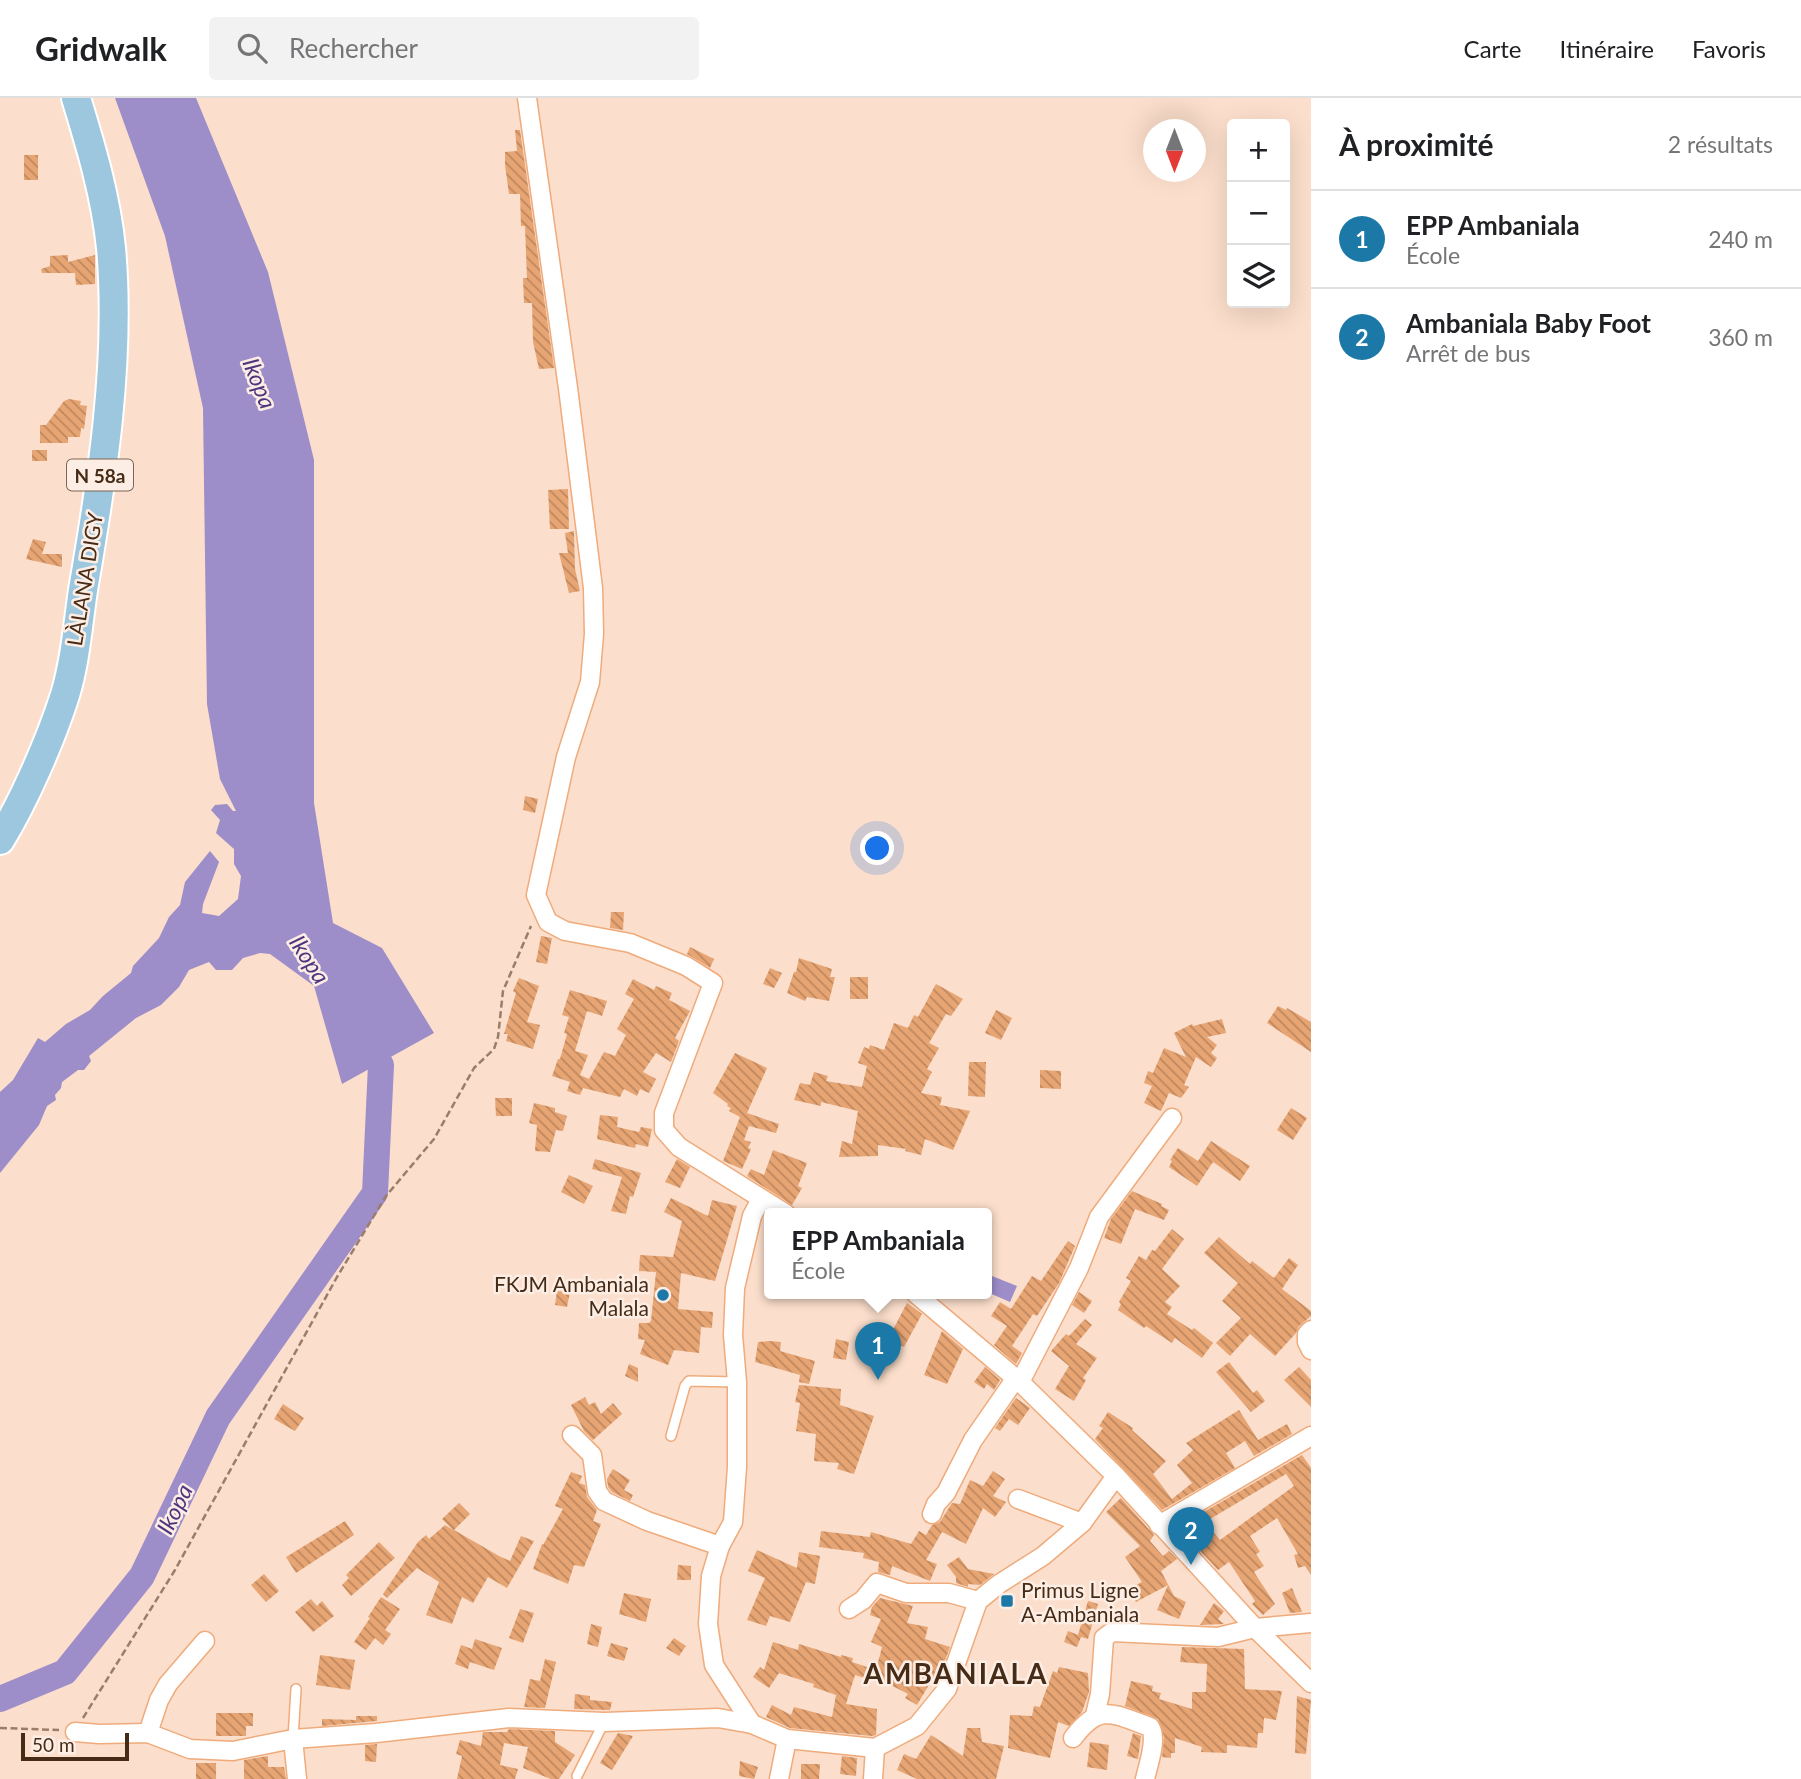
<!DOCTYPE html>
<html lang="fr">
<head>
<meta charset="utf-8">
<style>
	:root { --surface:#fff; --page:#f2f2f2; --text:#202124; --muted:#757577; --line:#e0e0e0; --accent:#1c79a7 }
	body { margin:0; font-family:Lato,sans-serif; background:var(--page); color:var(--text) }
	.controls { position:absolute; right:21px; top:21px; display:grid; overflow:hidden; border-radius:7px; box-shadow:0 7px 28px #0002 }
	.controls button { width:63px; height:63px; display:grid; place-items:center; padding:0; border:0; border-bottom:2px solid var(--line); background:var(--surface); color:var(--text); font:35px sans-serif }
	.compass { position:absolute; left:1143px; top:21px; width:63px; height:63px; border-radius:50%; background:var(--surface); box-shadow:0 7px 28px #0002; rotate:180deg }
	.scale { position:absolute; left:21px; bottom:18px; width:108px; box-sizing:border-box; padding-left:7px; border:4px solid #462b17; border-top:0; font-size:19px; line-height:24px; white-space:nowrap; color:#462b17; -webkit-text-stroke:5px #fdeee5; paint-order:stroke }
	.you { position:absolute; left:878px; top:751px; width:24px; height:24px; margin:-18px; border:5px solid #fff; border-radius:50%; background:#1a73e8; box-shadow:0 0 0 10px #1a73e833 }
	.badge { display:grid; place-items:center; width:46px; height:46px; border-radius:50%; background:var(--accent); color:#fff; font-size:23px; font-weight:700 }
	.pin { position:absolute; translate:-50% -58px; filter:drop-shadow(0 2px 4px #0008) }
	.pin::after { content:''; position:absolute; top:37px; width:24px; height:21px; background:inherit; clip-path:polygon(0 0,100% 0,50% 100%) }
	.popup { position:absolute; left:764px; top:1110px; width:228px; height:91px; box-sizing:border-box; display:grid; place-content:center; border-radius:7px; background:var(--surface); filter:drop-shadow(0 2px 5px #0005); font-size:23px; white-space:nowrap; color:var(--muted) }
	.popup b { font-size:26px; color:var(--text) }
	.popup::after { content:''; position:absolute; left:50%; top:100%; margin-left:-14px; border:14px solid transparent; border-top-color:var(--surface) }
	.list { margin:0; padding:0; list-style:none }
	h2 { display:flex; justify-content:space-between; align-items:center; height:91px; margin:0; padding:0 28px; font-size:30px }
	h2 small { font-size:23px; font-weight:400; color:var(--muted) }
	.list li { display:grid; grid-template-columns:46px 1fr auto; gap:21px; align-items:center; box-sizing:border-box; height:98px; padding:0 28px; border-top:2px solid var(--line) }
	.list b { display:block; font-size:26px; white-space:nowrap }
	.list p { margin:0; font-size:23px; white-space:nowrap; color:var(--muted) }
	.list em { font-size:23px; font-style:normal; color:var(--muted) }
	.icon { flex:none; width:38px; height:38px; fill:none; stroke:currentColor; stroke-width:2; stroke-linecap:round; stroke-linejoin:round }
	.map { position:relative; flex:none; width:1311px; height:1681px; overflow:hidden }
	header { display:flex; align-items:center; gap:42px; box-sizing:border-box; height:98px; padding:0 35px; background:var(--surface); border-bottom:2px solid var(--line) }
	header strong { font-size:33px }
	nav { display:flex; gap:38px; margin-inline-start:auto; font-size:24px }
	.search { width:490px; height:63px; background:var(--page); display:flex; align-items:center; gap:18px; box-sizing:border-box; padding:0 24px; border-radius:7px; color:var(--muted); font-size:26px }
	main { display:flex }
	aside { flex:1; background:var(--surface) }
	.map>svg:first-child { display:block }
</style>
</head>
<body>
<header>
<strong>Gridwalk</strong>
<div class="search"><svg class="icon" aria-label="search" viewBox="0 0 24 24"><circle cx="10" cy="10" r="6"/><path d="M15 15l6 6"/></svg>Rechercher</div>
<nav><a>Carte</a><a>Itinéraire</a><a>Favoris</a></nav>
</header>
<main>
<div class="map">
<svg width="1311" height="1681" viewBox="0 0 1311 1681">
	<defs>
		<pattern id="building-back-hatch" width="6" height="6" patternUnits="userSpaceOnUse" patternTransform="scale(1.75)"><rect width="6" height="6" fill="#e8a574"/><path d="M-1 5l2 2M0 0l6 6M5-1l2 2" fill="none" stroke="#be875e"/></pattern>
	</defs>
	<rect width="100%" height="100%" fill="#fbdecb"/>
	<g fill="#9d8dc9">
		<polygon points="115,0 196,0 268,174 314,362 314,705 333,825 382,850 434,935 342,986 314,888 270,856 260,855 243,860 232,872 216,872 209,864 189,872 179,889 161,907 136,920 89,958 91,963 84,972 78,972 62,984 61,990 55,997 56,1002 47,1008 39,1027 0,1075 0,994 13,982 38,940 45,944 66,926 90,912 103,898 131,875 133,868 159,840 169,819 180,807 185,784 210,753 219,764 203,806 202,815 219,818 238,801 241,778 234,766 234,751 216,735 220,722 211,712 215,707 227,706 233,713 236,713 220,681 207,606 203,310 165,138"/>
		<polygon points="992,1178 1017,1188 1010,1204 987,1194"/>
	</g>
	<g fill="none" stroke-linecap="round" stroke-linejoin="round">
		<polyline stroke="#9d8dc9" stroke-width="26" points="0,1601 65,1574 142,1478 218,1319 375,1095 381,967 360,937"/>
	</g>
	<g fill="url(#building-back-hatch)" fill-rule="evenodd">
		<polygon points="515,32 520,32 554,270 539,271 533,244 532,205 524,205 523,180 527,180 525,128 521,128 520,96 509,96 505,67 505,54 517,53"/>
		<rect x="24" y="57" width="14" height="25"/>
		<polygon points="68,157 68,164 95,157 95,186 76,187 75,175 42,175 41,171 50,168 50,158"/>
		<polygon points="69,301 81,303 80,307 87,308 84,331 81,330 80,339 68,339 68,345 40,345 40,327 46,327 64,303"/>
		<rect x="32" y="352" width="15" height="11"/>
		<polygon points="568,391 569,431 550,431 548,392"/>
		<polygon points="574,433 575,471 580,493 569,495 559,455 568,455 565,435"/>
		<polygon points="33,441 46,444 42,456 62,456 62,469 26,461"/>
		<polygon points="525,698 538,701 535,715 523,712"/>
		<polygon points="611,814 624,814 623,832 610,830"/>
		<polygon points="541,838 552,840 547,866 536,864"/>
		<polygon points="690,849 714,861 710,870 687,856"/>
		<polygon points="799,860 832,871 830,879 835,879 829,903 807,899 805,903 787,895 794,874 796,874"/>
		<polygon points="770,870 782,875 774,890 763,886"/>
		<rect x="850" y="879" width="18" height="22"/>
		<polygon points="519,880 539,888 527,924 540,927 533,951 506,943 508,936 504,936 516,895 513,893"/>
		<polygon points="633,881 654,892 656,888 672,895 669,902 690,913 675,940 679,943 671,964 656,955 643,974 656,981 649,995 640,991 637,998 624,991 620,999 583,990 580,997 567,993 570,984 552,978 558,961 560,961 567,936 564,935 569,919 562,917 570,892 607,903 602,918 587,913 575,953 588,957 580,977 589,981 604,954 615,958 626,937 617,931 634,901 625,896"/>
		<polygon points="936,886 963,901 951,918 946,916 929,945 939,950 927,971 932,974 921,995 942,999 940,1007 970,1013 953,1052 925,1041 921,1057 905,1053 906,1051 878,1047 878,1058 839,1059 842,1043 852,1046 858,1013 821,1004 821,1008 794,1002 800,985 810,987 814,974 828,978 826,983 862,989 867,968 858,965 864,949 869,951 870,947 884,952 894,925 908,930 914,917 918,919"/>
		<polygon points="1278,908 1286,912 1287,910 1311,924 1311,954 1267,925"/>
		<polygon points="996,912 1012,920 1001,942 985,935"/>
		<polygon points="1222,921 1226,935 1207,939 1217,947 1211,955 1217,960 1211,969 1196,959 1184,987 1189,989 1181,1000 1169,995 1161,1013 1144,1005 1152,988 1144,985 1148,973 1153,975 1164,950 1186,959 1174,935 1192,926 1193,928"/>
		<polygon points="735,955 767,970 747,1015 779,1026 776,1035 749,1028 744,1042 751,1044 748,1050 751,1051 742,1071 723,1063 740,1019 729,1013 731,1010 727,1008 728,1006 713,995"/>
		<polygon points="969,964 986,964 985,999 968,998"/>
		<polygon points="1040,972 1061,973 1061,991 1040,990"/>
		<polygon points="495,1000 512,1000 512,1018 496,1018"/>
		<polygon points="534,1005 555,1010 555,1014 567,1018 563,1033 556,1032 550,1054 535,1053 537,1027 529,1025"/>
		<polygon points="1291,1010 1307,1020 1293,1042 1277,1032"/>
		<polygon points="600,1017 618,1019 617,1029 639,1034 641,1029 652,1031 648,1049 636,1046 635,1050 597,1041"/>
		<polygon points="1211,1043 1250,1068 1240,1083 1213,1064 1197,1088 1169,1069 1172,1063 1170,1062 1178,1050 1198,1063"/>
		<polygon points="773,1052 807,1065 798,1088 802,1090 792,1107 747,1078 751,1071 764,1077"/>
		<polygon points="595,1061 641,1075 633,1099 630,1098 626,1116 611,1113 622,1079 592,1071"/>
		<polygon points="677,1061 690,1069 680,1090 665,1084"/>
		<polygon points="569,1077 593,1088 584,1106 561,1094"/>
		<polygon points="1132,1093 1162,1106 1161,1108 1169,1112 1164,1122 1135,1111 1121,1146 1104,1140 1111,1121"/>
		<polygon points="671,1100 708,1118 712,1102 737,1108 715,1183 681,1175 678,1211 713,1214 712,1230 701,1229 699,1255 674,1252 668,1267 640,1256 645,1242 638,1241 639,1225 649,1225 651,1223 656,1174 639,1173 640,1157 673,1159 682,1123 664,1114"/>
		<polygon points="1172,1131 1184,1141 1162,1171 1180,1188 1165,1204 1172,1209 1167,1216 1192,1232 1194,1230 1213,1245 1202,1260 1175,1240 1172,1245 1146,1228 1144,1230 1118,1212 1121,1206 1119,1204 1131,1183 1126,1180 1139,1158 1146,1162 1152,1152 1155,1153"/>
		<polygon points="1219,1139 1250,1166 1252,1163 1274,1180 1289,1160 1298,1167 1282,1191 1311,1213 1311,1218 1299,1228 1296,1235 1275,1258 1250,1236 1230,1258 1216,1245 1241,1220 1222,1203 1238,1185 1204,1155"/>
		<polygon points="1068,1143 1075,1148 1059,1185 1037,1218 1033,1216 1012,1248 1022,1255 1016,1266 994,1247 1007,1228 991,1218 1000,1204 1011,1211 1032,1178 1041,1183"/>
		<polygon points="557,1193 570,1194 567,1209 555,1207"/>
		<polygon points="1079,1194 1092,1203 1084,1215 1072,1207"/>
		<polygon points="907,1205 922,1216 904,1249 888,1241"/>
		<polygon points="1085,1221 1092,1227 1076,1246 1097,1260 1083,1280 1086,1282 1074,1303 1055,1291 1069,1268 1051,1253 1066,1236 1069,1238"/>
		<polygon points="942,1233 963,1251 947,1286 924,1277"/>
		<polygon points="836,1241 849,1244 846,1262 833,1260"/>
		<polygon points="769,1243 781,1244 780,1253 815,1263 809,1286 799,1284 800,1277 755,1264 758,1244"/>
		<polygon points="1229,1264 1253,1295 1257,1292 1265,1303 1251,1314 1216,1274"/>
		<polygon points="629,1266 638,1270 638,1284 625,1278"/>
		<polygon points="985,1269 1000,1282 994,1292 987,1286 984,1291 974,1284"/>
		<polygon points="1299,1269 1311,1282 1311,1309 1284,1282"/>
		<polygon points="799,1287 841,1291 840,1307 874,1318 854,1376 837,1371 839,1365 814,1363 816,1336 796,1333 800,1305 795,1304"/>
		<polygon points="585,1299 589,1307 595,1304 601,1316 613,1305 622,1316 593,1342 584,1333 571,1307"/>
		<polygon points="1016,1300 1030,1310 1018,1327 1009,1321 1000,1333 995,1330"/>
		<polygon points="283,1306 304,1320 295,1333 274,1321"/>
		<polygon points="1239,1312 1258,1342 1287,1326 1292,1336 1254,1358 1245,1343 1226,1355 1235,1370 1162,1412 1095,1341 1103,1330 1099,1328 1108,1314 1133,1330 1132,1332 1166,1363 1153,1376 1172,1401 1192,1385 1177,1367 1193,1352 1186,1345"/>
		<path d="M1302,1357L1311,1370V1477L1305,1468L1298,1470L1294,1457L1298,1456L1277,1420L1250,1438L1260,1454L1256,1456L1264,1468L1254,1474L1275,1506L1263,1517L1252,1506L1255,1503L1229,1464L1218,1472L1178,1429ZM1286,1376L1294,1388L1220,1442L1205,1424Z"/>
		<polygon points="613,1371 630,1382 624,1392 633,1397 630,1403 612,1394 608,1389 607,1381"/>
		<polygon points="993,1373 1005,1381 993,1398 1006,1404 995,1419 983,1410 966,1446 942,1434 926,1462 937,1466 930,1483 892,1468 890,1477 878,1474 879,1464 863,1460 864,1455 819,1449 821,1433 870,1439 871,1434 911,1446 919,1433 926,1437 932,1427 940,1424 952,1405 960,1406 970,1382 983,1388"/>
		<polygon points="571,1374 582,1378 579,1385 585,1387 587,1399 597,1412 593,1423 601,1426 584,1469 574,1467 568,1486 533,1471 542,1446 543,1447 563,1411 555,1408"/>
		<polygon points="1121,1400 1154,1437 1150,1443 1163,1458 1169,1453 1177,1461 1161,1473 1174,1498 1186,1504 1179,1521 1157,1512 1168,1487 1136,1504 1129,1491 1142,1484 1125,1459 1140,1448 1106,1414"/>
		<polygon points="459,1405 470,1416 454,1432 499,1458 510,1463 521,1438 534,1443 507,1490 488,1479 473,1505 462,1499 452,1526 426,1517 439,1484 417,1470 387,1500 383,1496 418,1444 426,1437 429,1441 445,1427 453,1432 442,1421"/>
		<polygon points="345,1423 354,1437 296,1475 286,1459"/>
		<polygon points="379,1444 395,1460 351,1498 342,1487 349,1480 346,1477"/>
		<polygon points="757,1452 797,1470 799,1454 820,1458 815,1486 806,1484 790,1524 770,1518 766,1528 747,1522 765,1480 748,1473"/>
		<polygon points="959,1459 968,1471 994,1476 980,1487 968,1486 968,1489 956,1485 956,1479 947,1467"/>
		<polygon points="678,1467 691,1468 691,1482 677,1482"/>
		<polygon points="264,1476 279,1493 266,1504 251,1487"/>
		<polygon points="1292,1490 1302,1514 1290,1515 1282,1495"/>
		<polygon points="624,1495 651,1501 646,1524 619,1516"/>
		<polygon points="381,1499 400,1511 385,1532 391,1536 383,1547 375,1540 366,1552 354,1544 370,1520 368,1519"/>
		<polygon points="880,1500 913,1508 907,1525 928,1529 925,1541 950,1549 937,1585 935,1587 930,1585 917,1607 905,1600 908,1596 881,1582 880,1585 855,1577 846,1606 877,1611 876,1637 872,1638 790,1630 766,1619 772,1607 791,1617 794,1609 832,1619 836,1597 813,1589 814,1586 779,1575 769,1590 753,1579 760,1569 764,1572 773,1544 798,1552 799,1546 841,1559 841,1557 853,1560 852,1564 876,1572 882,1549 871,1544 881,1521 870,1517 872,1509"/>
		<polygon points="311,1501 317,1508 322,1503 334,1518 313,1534 295,1514"/>
		<polygon points="1088,1503 1098,1506 1088,1541 1081,1539 1077,1549 1064,1544 1068,1533 1078,1537"/>
		<polygon points="1214,1505 1224,1513 1218,1521 1224,1526 1200,1527"/>
		<polygon points="520,1511 534,1515 523,1545 509,1540"/>
		<polygon points="591,1526 602,1529 598,1549 587,1546"/>
		<polygon points="674,1540 686,1548 679,1558 666,1550"/>
		<polygon points="475,1541 502,1550 494,1572 470,1564 468,1571 455,1566 461,1547 472,1551"/>
		<polygon points="611,1545 628,1550 624,1563 607,1558"/>
		<polygon points="1182,1549 1244,1551 1245,1591 1282,1593 1276,1622 1264,1620 1263,1635 1258,1635 1257,1650 1227,1647 1227,1655 1201,1654 1202,1649 1175,1640 1175,1655 1171,1655 1171,1660 1162,1659 1164,1639 1158,1621 1125,1608 1131,1583 1153,1588 1152,1593 1161,1595 1159,1601 1192,1611 1192,1594 1206,1594 1207,1566 1180,1564"/>
		<polygon points="320,1557 355,1562 350,1592 316,1587"/>
		<polygon points="545,1561 556,1564 545,1610 524,1609 530,1581 540,1583"/>
		<polygon points="1059,1569 1088,1575 1089,1594 1082,1614 1069,1628 1058,1624 1050,1660 1008,1650 1010,1617 1032,1618 1034,1608 1040,1609 1053,1573 1057,1575"/>
		<polygon points="575,1596 590,1598 590,1602 612,1604 610,1612 574,1611"/>
		<polygon points="1297,1598 1311,1602 1306,1656 1295,1655"/>
		<polygon points="216,1615 253,1615 253,1628 246,1628 246,1638 216,1638"/>
		<polygon points="356,1618 377,1618 377,1623 322,1628 322,1621 356,1622"/>
		<polygon points="967,1630 980,1630 982,1644 1004,1648 996,1681 917,1681 897,1672 904,1656 916,1661 931,1637 963,1658"/>
		<polygon points="509,1631 555,1633 555,1644 575,1657 559,1681 551,1681 523,1670 528,1649 504,1645 500,1667 518,1671 515,1681 457,1681 462,1658 456,1656 460,1642 481,1648 483,1634 507,1634"/>
		<polygon points="618,1635 633,1638 612,1672 600,1665"/>
		<polygon points="1133,1635 1141,1638 1138,1661 1127,1658"/>
		<polygon points="1090,1644 1109,1647 1107,1672 1087,1669"/>
		<polygon points="377,1646 376,1664 365,1663 365,1647"/>
		<polygon points="268,1658 268,1669 284,1669 286,1681 244,1681 244,1662"/>
		<polygon points="842,1658 857,1660 856,1678 840,1676"/>
		<polygon points="740,1663 758,1669 754,1681 739,1678"/>
		<rect x="196" y="1665" width="20" height="16"/>
		<polygon points="801,1666 820,1666 819,1681 801,1681"/>
	</g>
	<g fill="none" stroke-linecap="round" stroke-linejoin="round">
		<g stroke="#efab7b" stroke-width="12">
			<g id="lane">
				<polyline points="671,1338 685,1288 689,1283 737,1284"/>
				<polyline points="293,1641 296,1591"/>
				<polyline points="577,1678 604,1624"/>
			</g>
		</g>
		<g stroke="#efab7b" stroke-width="21">
			<g id="street">
				<polyline points="527,0 568,290 593,490 594,536 590,584 566,659 536,797 548,824 565,833 630,845 686,868 713,885 664,1015 664,1032 679,1049 786,1116"/>
				<polyline points="916,1196 1020,1284 1116,1378 1255,1530 1311,1585"/>
				<polyline points="1311,1232 1307,1236 1307,1244 1311,1252"/>
				<polyline points="1020,1284 1079,1170 1099,1119 1172,1020"/>
				<polyline points="572,1337 592,1357 597,1393 604,1403 647,1423 720,1448"/>
				<polyline points="1018,1401 1082,1425"/>
				<polyline points="932,1416 936,1406 946,1395 973,1342 1016,1280"/>
				<polyline points="1159,1427 1311,1338"/>
				<polyline points="849,1511 863,1502 877,1485 906,1495 949,1495 978,1503"/>
				<polyline points="1095,1617 1100,1596 1104,1540 1112,1534 1218,1539 1255,1530 1311,1525"/>
				<polyline points="752,1626 714,1567 708,1526 711,1478 720,1448 733,1424 737,1369 737,1284 733,1237 735,1190 752,1118 761,1101"/>
				<polyline points="75,1634 99,1636 148,1635 190,1651 233,1653 293,1641 376,1635 509,1620 604,1624 718,1620 752,1626 787,1641 875,1650 917,1628 947,1591 978,1503 999,1486 1043,1458 1082,1425 1116,1378"/>
				<polyline points="148,1635 159,1602 168,1586 205,1543"/>
				<path d="M1073,1640C1100,1604 1113,1616 1150,1629C1158,1641 1148,1667 1145,1681"/>
				<polyline points="293,1641 297,1681"/>
				<polyline points="779,1681 787,1641"/>
				<polyline points="873,1681 875,1650"/>
			</g>
		</g>
		<g stroke="#fff" stroke-width="32">
			<path id="primary" d="M0,742C24,703 51,641 65,597C75,565 78,526 83,492C102,382 121,262 111,150C106,99 91,49 76,0"/>
		</g>
		<g stroke="#9a7e6a" stroke-width="2.5" stroke-dasharray="7 3.5" stroke-linecap="butt">
			<polyline points="83,1620 175,1472 337,1179 386,1098 434,1041 474,970 494,951 498,939 503,893 531,828"/>
			<polyline points="0,1630 59,1632"/>
		</g>
		<use href="#lane" stroke="#fff" stroke-width="9"/>
		<use href="#street" stroke="#fff" stroke-width="18"/>
		<use href="#primary" stroke="#9cc7df" stroke-width="28"/>
	</g>
	<g fill="#1c79a7" stroke="#fdeee5" stroke-width="2.5">
		<circle cx="663" cy="1197" r="7"/>
		<rect x="1000" y="1496" width="14" height="14" rx="3.5"/>
	</g>
	<g text-anchor="middle" dominant-baseline="central" stroke-width="5" stroke-linejoin="round" paint-order="stroke">
		<rect fill="#fdeee5" stroke="#7d6655" stroke-width="2" x="67" y="361.5" width="66" height="31" rx="5"/>
		<g font-size="19" font-weight="bold" fill="#462b17">
			<text x="100" y="377">N 58a</text>
		</g>
		<g font-size="21" fill="#462b17" stroke="#fdeee5">
			<text transform="translate(84 481) rotate(-81)">LÀLANA DIGY</text>
		</g>
		<g font-size="21" fill="#462b17" stroke="#fdeee5" text-anchor="end">
			<text x="649" y="1185">FKJM Ambaniala<tspan x="649" dy="24">Malala</tspan></text>
			<text x="1021" y="1491" text-anchor="start">Primus Ligne<tspan x="1021" dy="24">A-Ambaniala</tspan></text>
		</g>
		<g font-size="23" font-style="italic" fill="#4e367f" stroke="#fdeee5">
			<text transform="translate(260 285) rotate(68)">Ikopa</text>
			<text transform="translate(310 861) rotate(57)">Ikopa</text>
			<text transform="translate(174 1411) rotate(-64)">Ikopa</text>
		</g>
		<g font-size="28" font-weight="bold" letter-spacing="2" fill="#462b17" stroke="#fdeee5">
			<text x="956" y="1575">AMBANIALA</text>
		</g>
	</g>
</svg>
<div class="controls">
<button>+</button>
<button>−</button>
<button><svg class="icon" aria-label="layers" viewBox="0 0 24 24"><path d="M12 4l9 5-9 5-9-5zM3 14l9 5 9-5"/></svg></button>
</div>
<svg class="compass" viewBox="-18 -18 36 36"><path d="M0-13l5 13h-10z" fill="#e53935"/><path d="M0 13l5-13h-10z" fill="#757577"/></svg>
<div class="scale">50 m</div>
<div class="you"></div>
<div class="pin badge" style="left:878px;top:1282px">1</div>
<div class="popup"><b>EPP Ambaniala</b>École</div>
<div class="pin badge" style="left:1191px;top:1467px">2</div>
</div>
<aside>
<h2>À proximité<small>2 résultats</small></h2>
<ul class="list">
<li><span class="badge">1</span><div><b>EPP Ambaniala</b><p>École</p></div><em>240 m</em></li>
<li><span class="badge">2</span><div><b>Ambaniala Baby Foot</b><p>Arrêt de bus</p></div><em>360 m</em></li>
</ul>
</aside>
</main>
</body>
</html>
